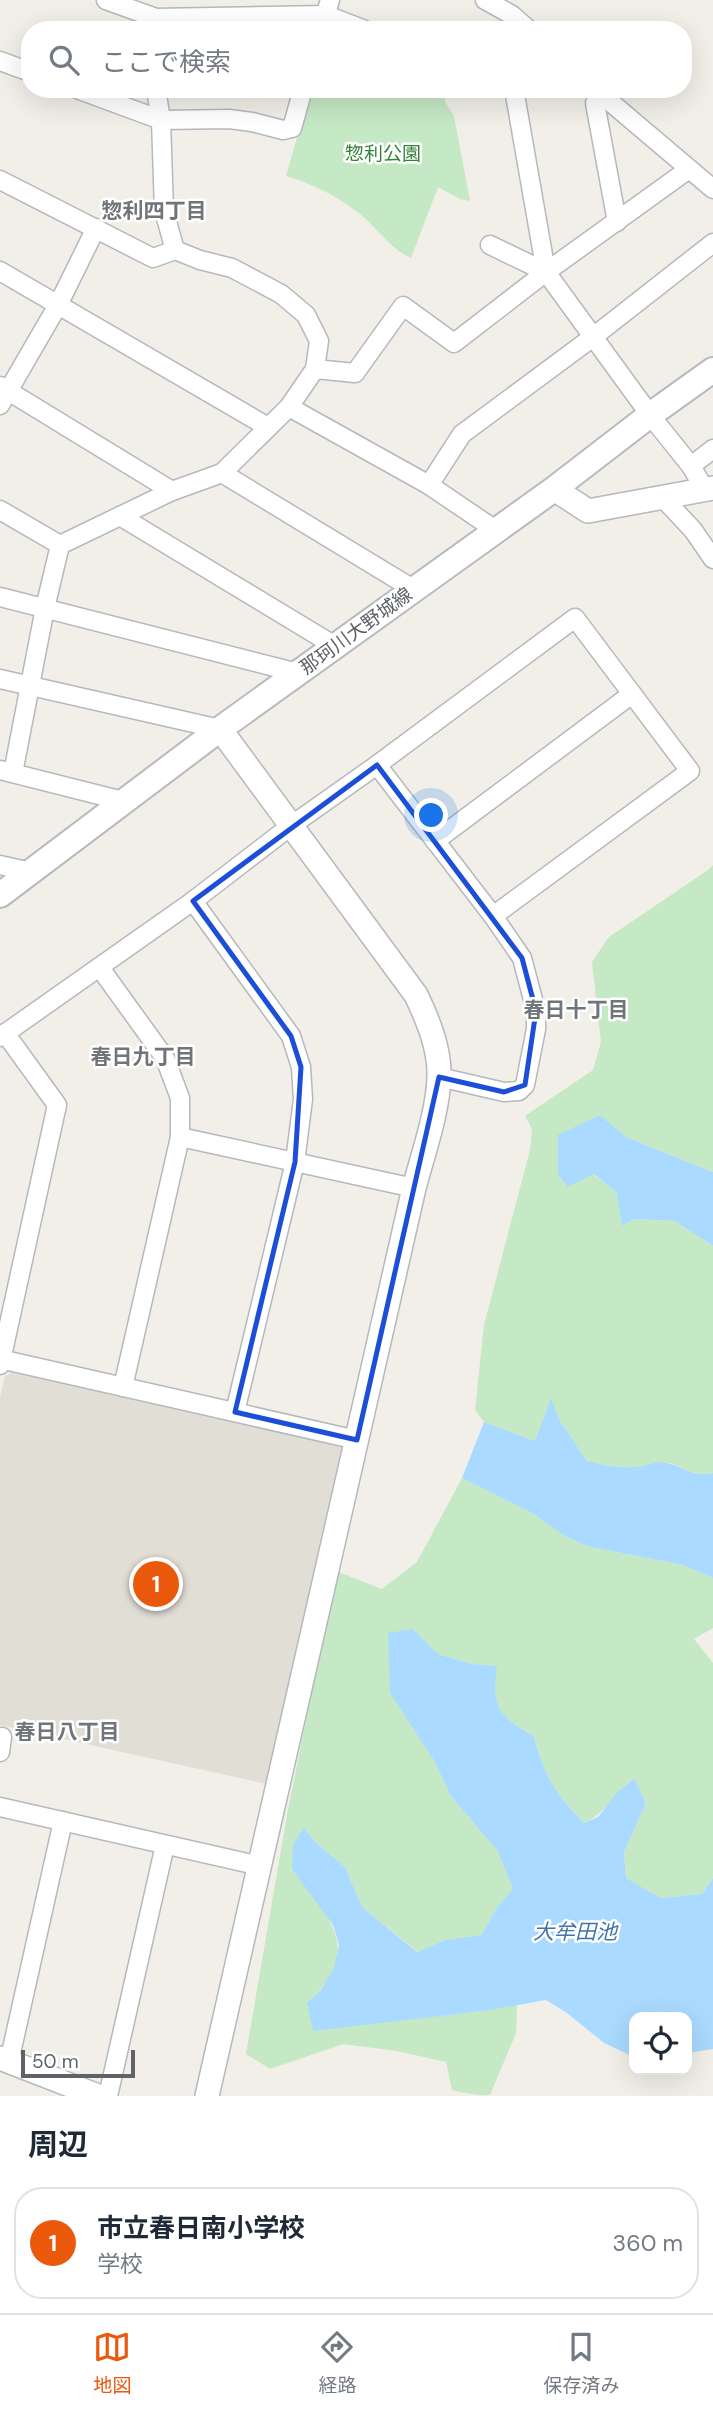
<!DOCTYPE html>
<html lang="ja">
<head>
<meta charset="utf-8">
<style>
	:root { --surface:#fff; --page:#f2f2f3; --text:#1f2937; --muted:#747a83; --line:#e0e1e3; --accent:#ea580c }
	body { margin:0; font-family:"DM Sans","Noto Sans JP",sans-serif; background:var(--page); color:var(--text) }
	.controls { position:absolute; right:21px; bottom:21px; display:grid; overflow:hidden; border-radius:14px; box-shadow:0 7px 28px #0002 }
	.controls button { width:63px; height:63px; display:grid; place-items:center; padding:0; border:0; border-bottom:2px solid var(--line); background:var(--surface); color:var(--text); font:35px sans-serif }
	.scale { position:absolute; left:21px; bottom:18px; width:114px; box-sizing:border-box; padding-left:7px; border:4px solid #5f6368; border-top:0; font-size:19px; line-height:24px; white-space:nowrap; color:#5f6368; -webkit-text-stroke:5px #fff; paint-order:stroke }
	.you { position:absolute; left:432px; top:816px; width:24px; height:24px; margin:-18px; border:5px solid #fff; border-radius:50%; background:#1a73e8; box-shadow:0 0 0 10px #1a73e833 }
	.badge { display:grid; place-items:center; width:46px; height:46px; border-radius:50%; background:var(--accent); color:#fff; font-size:23px; font-weight:700 }
	.pin { position:absolute; translate:-50% -50%; border:4px solid #fff; box-shadow:0 2px 7px #0006 }
	.list { margin:0; padding:0; list-style:none }
	h2 { display:flex; justify-content:space-between; align-items:center; height:91px; margin:0; padding:0 28px; font-size:30px }
	h2 small { font-size:23px; font-weight:400; color:var(--muted) }
	.list li { display:grid; grid-template-columns:46px 1fr auto; gap:21px; align-items:center; box-sizing:border-box; height:112px; margin:0 14px 14px; padding:0 14px; border:2px solid var(--line); border-radius:28px }
	.list b { display:block; font-size:26px; white-space:nowrap }
	.list p { margin:0; font-size:23px; white-space:nowrap; color:var(--muted) }
	.list em { font-size:23px; font-style:normal; color:var(--muted) }
	.icon { flex:none; width:38px; height:38px; fill:none; stroke:currentColor; stroke-width:2; stroke-linecap:round; stroke-linejoin:round }
	.map { position:relative; flex:none; width:713px; height:2096px; overflow:hidden }
	.search { position:absolute; background:var(--surface); box-shadow:0 7px 28px #0002; left:21px; right:21px; top:21px; height:77px; display:flex; align-items:center; gap:18px; box-sizing:border-box; padding:0 24px; border-radius:28px; color:var(--muted); font-size:26px }
	.sheet { height:217px; background:var(--surface) }
	nav { display:flex; justify-content:space-around; align-items:center; box-sizing:border-box; height:98px; border-top:2px solid var(--line); background:var(--surface); font-size:19px; color:var(--muted) }
	nav a { display:grid; justify-items:center; gap:4px }
	nav .on { color:var(--accent) }
	.map>svg:first-child { display:block }
</style>
</head>
<body>
<div class="map">
<svg width="713" height="2096" viewBox="0 0 713 2096">
	<rect width="100%" height="100%" fill="#f1efe8"/>
	<polygon fill="#e1ded6" points="14,1371 344,1444 267,1784 0,1725 0,1397 5,1376"/>
	<g fill="#c5e8c5">
		<path d="M311,89H446L445,102L454,116L470,201L460,199L438,187L411,258C388,248 376,225 356,211C335,195 311,183 286,176Z"/>
		<path d="M713,865V1172L626,1137L600,1115L558,1136L559,1174L568,1186L593,1174L616,1192L622,1226L634,1219L675,1221L713,1246V1473C691,1478 681,1462 659,1462C654,1462 648,1465 643,1466C624,1469 606,1466 587,1461L560,1421L551,1399L535,1441L484,1422L475,1410L484,1325L530,1150L532,1129L525,1116L593,1070L601,1042L592,962L609,937L708,870Z"/>
		<path d="M462,1478L532,1513L565,1536L586,1546L683,1565L713,1578V1628L694,1639L713,1663V1878L702,1894L661,1898L626,1878L624,1852L646,1803L634,1778C616,1792 605,1814 584,1823C555,1793 544,1776 534,1736C498,1716 491,1707 496,1666L472,1664L438,1654L413,1629L418,1734L435,1762L450,1795L497,1850L513,1889L498,1906L481,1935L445,1940L418,1952L362,1907L345,1867L314,1841L305,1828L292,1869C329,1918 365,1949 308,2003L313,2030L483,2011L517,2004L516,2033L490,2095C477,2096 465,2093 452,2090L446,2062L397,2051L343,2044L270,2069L246,2054L287,1815L336,1571L382,1589L417,1562Z"/>
	</g>
	<g fill="#aadaff">
		<polygon points="600,1115 626,1137 713,1172 713,1246 675,1221 634,1219 622,1226 616,1192 594,1174 568,1187 558,1174 558,1135"/>
		<path d="M551,1398L560,1421L587,1461C606,1466 624,1469 643,1466C648,1465 654,1462 659,1462C681,1463 691,1478 713,1473V1578L683,1565L586,1546L565,1536L532,1513L462,1478L484,1422L535,1441Z"/>
		<path d="M413,1629L438,1654L472,1664L497,1666C491,1707 498,1716 534,1736C544,1776 555,1793 584,1823L598,1817L616,1794L634,1778L646,1803L624,1852L626,1878L661,1898L702,1894L713,1878V2049L687,2053V2017H634V2057L604,2043L567,2013L546,2000L483,2011L313,2031L307,2003L321,1990L334,1968L339,1945L333,1925L292,1869L293,1845L304,1827L314,1841L345,1867L362,1907L417,1952L445,1940L481,1935L498,1906L513,1889L497,1850L450,1795L435,1762L390,1693L388,1633Z"/>
	</g>
	<g fill="none" stroke-linecap="round" stroke-linejoin="round">
		<g stroke="#b5b8bc" stroke-width="21">
			<g id="minor">
				<polyline points="106,0 156,18 326,15 365,30"/>
				<polyline points="485,0 512,15 529,30"/>
				<polyline points="321,30 330,0"/>
				<polyline points="0,61 30,72"/>
				<polyline points="77,89 161,120 229,119 252,122 283,130 292,128 303,89"/>
				<polyline points="514,89 546,272 650,415 691,466 705,490"/>
				<polyline points="595,89 713,189"/>
				<polyline points="601,94 595,103 617,222"/>
				<polyline points="0,180 153,258 175,250"/>
				<polyline points="490,245 546,272"/>
				<polyline points="0,271 268,427"/>
				<polyline points="315,369 355,373 403,306 454,343 546,272 689,169"/>
				<polyline points="0,386 172,491"/>
				<polyline points="0,405 58,305 96,228"/>
				<polyline points="289,407 429,485 497,531"/>
				<polyline points="691,466 713,449"/>
				<polyline points="222,473 413,589"/>
				<polyline points="429,485 462,434 593,337 713,243"/>
				<polyline points="662,497 693,530 713,559"/>
				<polyline points="0,510 60,545 45,608 13,773"/>
				<polyline points="120,516 335,646"/>
				<polyline points="60,545 172,491 222,473 289,407 315,369 319,341 306,315 281,294 232,268 200,260 175,250 164,211 161,120 156,89"/>
				<polyline points="0,597 298,673"/>
				<polyline points="0,679 220,729"/>
				<polyline points="377,765 493,916 522,958 536,1011 536,1029 525,1085 519,1091 504,1092 439,1077"/>
				<polyline points="0,770 123,801"/>
				<polyline points="435,841 632,694"/>
				<polyline points="0,865 31,872"/>
				<polyline points="193,901 291,1036 301,1067 303,1099 295,1162 235,1412"/>
				<polyline points="100,968 165,1058 180,1098 180,1137 123,1387"/>
				<polyline points="0,1037 193,901 292,825 377,765 575,618 690,771 493,916"/>
				<polyline points="180,1137 414,1188"/>
				<polyline points="0,1359 357,1440"/>
				<polyline points="0,1365 57,1105 5,1033"/>
				<polyline points="0,1752 2,1737"/>
				<polyline points="0,1807 260,1866"/>
				<polyline points="9,2062 63,1821"/>
				<polyline points="108,2096 165,1845"/>
			</g>
		</g>
		<g stroke="#b5b8bc" stroke-width="26">
			<g id="tertiary">
				<polyline points="554,489 588,511 713,488"/>
				<polyline points="0,2058 98,2096"/>
				<path d="M207,2096L414,1188C423,1154 438,1112 439,1077C440,1049 428,1020 416,995L220,729"/>
			</g>
		</g>
		<g stroke="#b6babf" stroke-width="28">
			<polyline id="secondary" points="0,895 220,729 554,489 650,415 713,370"/>
		</g>
		<use href="#minor" stroke="#fff" stroke-width="18"/>
		<use href="#tertiary" stroke="#fff" stroke-width="23"/>
		<use href="#secondary" stroke="#fff" stroke-width="24"/>
	</g>
	<path fill="none" stroke="#1d4ed8" stroke-width="5" stroke-linejoin="round" d="M377,765L522,958L536,1011L525,1085L504,1092L439,1077L357,1440L235,1412L295,1162L301,1067L291,1036L193,901Z"/>
	<g text-anchor="middle" dominant-baseline="central" stroke-width="5" stroke-linejoin="round" paint-order="stroke">
		<g font-size="19" fill="#348238" stroke="#fff">
			<text x="383" y="153">惣利公園</text>
		</g>
		<g font-size="19" fill="#5f6368" stroke="#fff">
			<text transform="translate(356 631) rotate(-36)">那珂川大野城線</text>
		</g>
		<g font-size="21" font-weight="bold" fill="#70757a" stroke="#fff">
			<text x="154" y="211">惣利四丁目</text>
			<text x="576" y="1010">春日十丁目</text>
			<text x="143" y="1057">春日九丁目</text>
			<text x="67" y="1732">春日八丁目</text>
		</g>
		<g font-size="21" font-style="italic" fill="#4174aa" stroke="#fff">
			<text x="575" y="1932">大牟田池</text>
		</g>
	</g>
</svg>
<div class="controls">
<button><svg class="icon" aria-label="locate" viewBox="0 0 24 24"><circle cx="12" cy="12" r="6"/><path d="M12 2v4M12 18v4M2 12h4M18 12h4"/></svg></button>
</div>
<div class="scale">50 m</div>
<div class="you"></div>
<div class="pin badge" style="left:156px;top:1584px">1</div>
<div class="search"><svg class="icon" aria-label="search" viewBox="0 0 24 24"><circle cx="10" cy="10" r="6"/><path d="M15 15l6 6"/></svg>ここで検索</div>
</div>
<section class="sheet">
<h2>周辺<small></small></h2>
<ul class="list">
<li><span class="badge">1</span><div><b>市立春日南小学校</b><p>学校</p></div><em>360 m</em></li>
</ul>
</section>
<nav>
<a class="on"><svg class="icon" aria-label="map" viewBox="0 0 24 24"><path d="M3 6l6-2 6 2 6-2v14l-6 2-6-2-6 2zM9 4v14M15 6v14"/></svg>地図</a>
<a><svg class="icon" aria-label="directions" viewBox="0 0 24 24"><path d="M12 3l9 9-9 9-9-9zM9 14v-3h6M13 9l2 2-2 2"/></svg>経路</a>
<a><svg class="icon" aria-label="saved" viewBox="0 0 24 24"><path d="M7 4h10v16l-5-4-5 4z"/></svg>保存済み</a>
</nav>
</body>
</html>
